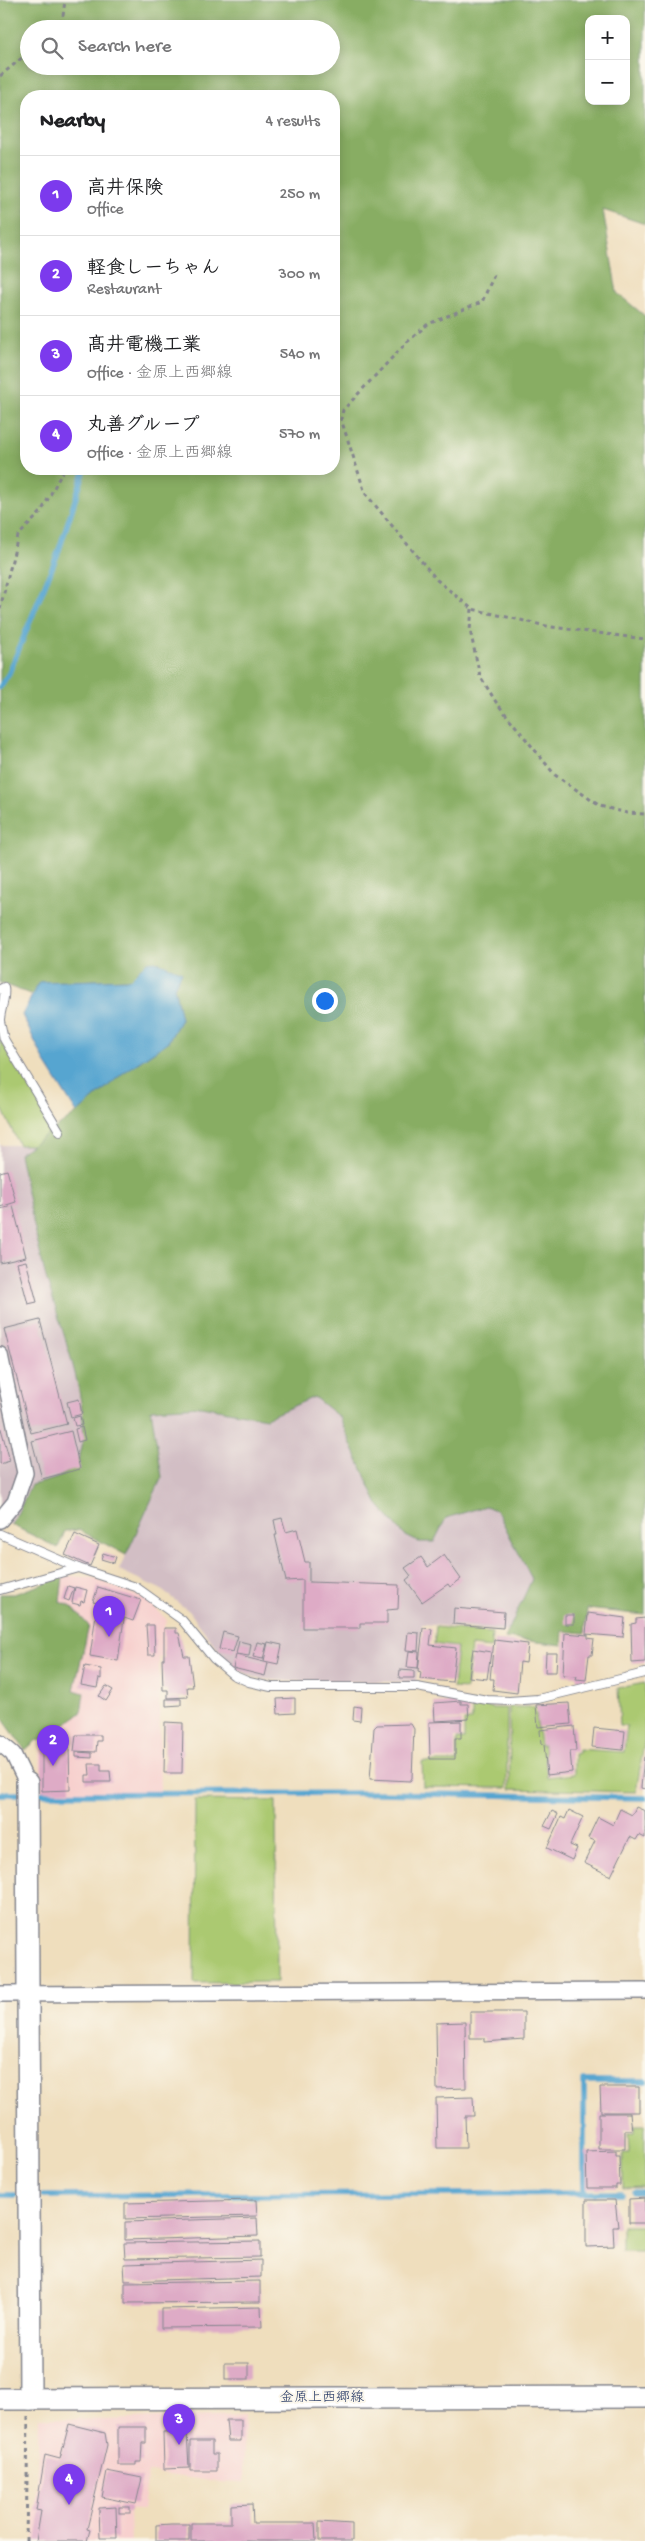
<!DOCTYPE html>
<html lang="en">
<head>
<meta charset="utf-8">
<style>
	:root { --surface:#fff; --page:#f2f2f2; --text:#202124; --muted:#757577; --line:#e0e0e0; --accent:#7c3aed }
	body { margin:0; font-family:"Gochi Hand","Klee One",sans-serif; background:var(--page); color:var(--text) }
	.controls { position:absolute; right:15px; top:15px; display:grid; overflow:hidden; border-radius:10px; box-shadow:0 2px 12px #0003 }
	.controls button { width:45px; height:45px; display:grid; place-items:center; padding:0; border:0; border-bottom:1px solid var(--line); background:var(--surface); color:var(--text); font:25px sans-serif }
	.you { position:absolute; left:324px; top:1000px; width:18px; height:18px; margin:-12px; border:4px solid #fff; border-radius:50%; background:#1a73e8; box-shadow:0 0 0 8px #1a73e833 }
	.badge { display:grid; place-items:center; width:32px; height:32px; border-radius:50%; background:var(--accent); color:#fff; font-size:16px; font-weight:700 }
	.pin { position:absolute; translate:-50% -41px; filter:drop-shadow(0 1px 2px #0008) }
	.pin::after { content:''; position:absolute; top:26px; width:18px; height:15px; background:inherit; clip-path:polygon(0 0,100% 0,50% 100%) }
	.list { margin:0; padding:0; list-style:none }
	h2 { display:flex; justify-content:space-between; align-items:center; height:65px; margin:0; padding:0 20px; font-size:21px }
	h2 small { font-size:16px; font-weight:400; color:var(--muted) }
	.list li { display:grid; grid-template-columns:32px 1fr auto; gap:15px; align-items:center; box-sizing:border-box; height:80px; padding:0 20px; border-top:1px solid var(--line) }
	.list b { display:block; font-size:19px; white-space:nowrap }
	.list p { margin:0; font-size:16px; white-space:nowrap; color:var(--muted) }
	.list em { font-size:16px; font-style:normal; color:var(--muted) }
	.icon { flex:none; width:28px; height:28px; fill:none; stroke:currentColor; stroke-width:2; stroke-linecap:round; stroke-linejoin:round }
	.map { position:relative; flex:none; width:645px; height:2541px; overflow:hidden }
	.search { position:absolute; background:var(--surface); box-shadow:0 2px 12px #0003; left:20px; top:20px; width:320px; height:55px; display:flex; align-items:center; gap:12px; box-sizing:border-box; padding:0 18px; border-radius:28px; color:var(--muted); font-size:19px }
	.panel { position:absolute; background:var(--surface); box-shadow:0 2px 12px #0003; left:20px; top:90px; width:320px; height:385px; border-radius:20px }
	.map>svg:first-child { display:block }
</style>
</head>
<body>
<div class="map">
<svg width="645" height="2541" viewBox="0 0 645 2541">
	<rect width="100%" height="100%" fill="#fbf7ec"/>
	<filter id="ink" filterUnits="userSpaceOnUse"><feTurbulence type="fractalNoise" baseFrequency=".02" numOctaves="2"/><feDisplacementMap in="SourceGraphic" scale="10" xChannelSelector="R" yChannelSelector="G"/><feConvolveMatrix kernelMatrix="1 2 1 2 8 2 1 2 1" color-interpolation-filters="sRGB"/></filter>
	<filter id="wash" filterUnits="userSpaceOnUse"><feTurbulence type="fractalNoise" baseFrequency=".0096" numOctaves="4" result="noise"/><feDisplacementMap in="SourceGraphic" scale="20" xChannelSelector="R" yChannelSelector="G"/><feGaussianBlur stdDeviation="1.12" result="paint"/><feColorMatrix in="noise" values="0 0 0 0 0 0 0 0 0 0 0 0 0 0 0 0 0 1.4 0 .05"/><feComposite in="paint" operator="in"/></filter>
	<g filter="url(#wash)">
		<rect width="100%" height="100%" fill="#efdebd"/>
		<g fill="#f7d0ce">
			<polygon points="63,1575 93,1578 146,1599 167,1620 164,1625 163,1657 159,1658 160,1791 41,1792 40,1741 82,1713 84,1693 74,1691 89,1626 72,1607 60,1603"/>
			<polygon points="244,2415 244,2483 217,2482 148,2472 143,2510 130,2510 131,2541 34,2541 39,2418 106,2420"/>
		</g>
		<g fill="#d2bec4">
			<polygon points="0,1145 32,1145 19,1154 75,1373 85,1432 79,1460 59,1478 31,1485 12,1525 0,1519"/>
			<polygon points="314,1396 339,1417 377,1503 446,1518 486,1506 497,1511 532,1579 508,1632 422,1624 416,1682 289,1681 258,1679 231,1667 189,1611 160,1589 119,1570 162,1477 151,1409 201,1406 266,1418"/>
		</g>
		<g fill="#abc971" stroke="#637c68">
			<polygon points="0,1040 55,1128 32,1145 19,1145 0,1104"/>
			<polygon points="436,1627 492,1633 491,1648 471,1646 466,1689 453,1688 457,1647 434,1644"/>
			<polygon points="645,1683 645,1738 636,1792 510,1789 509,1707 535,1707 540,1745 544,1745 547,1777 574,1774 574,1754 578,1753 578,1749 624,1752 627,1726 620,1726 618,1688"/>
			<polygon points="472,1703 493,1708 507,1708 507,1788 423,1787 422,1762 457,1762 457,1739 464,1739 464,1721 472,1720"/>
			<polygon points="195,1800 276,1801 277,1982 194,1983"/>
			<polygon points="634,2126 645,2126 645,2187 623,2188 623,2153 629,2153 628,2133 634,2133"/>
			<rect x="622" y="2226" width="23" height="25"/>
		</g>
		<g fill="#88ad63" stroke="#526e60" fill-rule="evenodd">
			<path d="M0,0H645V224L603,210L617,293L645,316V1615L587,1609L585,1633L563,1631L562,1645L505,1638L532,1579L497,1511L486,1506L446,1518L434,1542H418L404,1535L377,1503L339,1417L314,1397L266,1418L201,1406L151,1409L162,1477L126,1555L79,1530L65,1531L58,1548L12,1525L31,1485C48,1481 72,1477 79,1458C97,1411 55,1315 43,1266C34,1229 27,1191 19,1154L77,1113L123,1073L168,1042L181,1019L174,987L182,972L147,962L130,979L39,982L33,995L0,983ZM589,19H626V101H589ZM29,29H331V66H29ZM26,96H334V469H26Z"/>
			<polygon points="63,1577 60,1602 72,1607 89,1626 74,1690 84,1693 81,1713 40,1741 37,1740 25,1750 0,1715 0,1594 14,1594"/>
		</g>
		<polygon fill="#57a5d0" stroke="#396a97" points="155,961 182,972 174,987 181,1019 168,1042 123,1073 77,1113 46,1064 22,1015 39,982 130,979 147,962"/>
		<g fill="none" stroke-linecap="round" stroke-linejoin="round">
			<g stroke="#57a5d0" stroke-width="5.5">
				<polyline points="0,687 9,673 58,553 85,469"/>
				<polyline points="0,1794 23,1794"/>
				<polyline points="32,1794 378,1793 645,1798"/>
				<polyline points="584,2189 584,2081 645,2081"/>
				<polyline points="634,2192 645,2192"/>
				<polyline points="0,2195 15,2195"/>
				<polyline points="43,2196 622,2193"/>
			</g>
		</g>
		<g id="blocks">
			<g fill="#deabc6">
				<polygon points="7,1170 16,1202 0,1207 0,1172"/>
				<polygon points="13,1206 26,1257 0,1263 0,1209"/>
				<polygon points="26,1261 37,1302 28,1304 17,1263"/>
				<polygon points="40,1320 67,1424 31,1433 4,1329"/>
				<polygon points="79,1399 82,1414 71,1417 67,1402"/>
				<polygon points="80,1416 82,1425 75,1426 73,1418"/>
				<polygon points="0,1425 10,1461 0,1464"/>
				<polygon points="82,1427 85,1440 78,1442 75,1429"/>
				<polygon points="71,1431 80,1469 42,1479 32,1441"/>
				<polygon points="282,1518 286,1532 297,1529 305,1562 309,1562 309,1582 399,1585 398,1609 387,1610 387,1623 360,1623 360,1628 303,1628 303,1580 286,1581 275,1535 277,1535 274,1520"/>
				<polygon points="75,1534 99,1545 90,1566 65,1555"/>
				<polygon points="103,1553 116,1557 114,1563 101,1559"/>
				<polygon points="444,1555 461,1579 450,1587 448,1584 422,1602 406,1580 411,1576 405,1568 421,1557 428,1567"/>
				<polygon points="68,1586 74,1588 69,1601 64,1599"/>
				<polygon points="75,1587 87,1590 84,1602 81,1601 80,1605 72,1603"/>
				<polygon points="98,1587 141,1600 133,1621 95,1608 97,1603 93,1602"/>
				<polygon points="454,1608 504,1612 503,1628 453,1624"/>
				<polygon points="588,1613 625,1618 623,1637 586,1634"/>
				<polygon points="96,1614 124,1619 118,1661 90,1656"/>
				<rect x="565" y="1615" width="9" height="9"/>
				<polygon points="645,1618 645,1662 632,1663 631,1624 636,1623 636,1619"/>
				<polygon points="146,1625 154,1625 155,1655 148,1655"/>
				<polygon points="164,1628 176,1628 176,1633 179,1633 184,1656 189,1656 193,1687 187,1687 188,1697 168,1698 168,1690 163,1690 162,1659 164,1659"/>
				<polygon points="423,1628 432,1629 430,1645 456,1648 452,1682 420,1679 421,1672 418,1671"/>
				<polygon points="223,1632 238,1636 233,1652 219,1649"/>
				<polygon points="408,1632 419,1633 418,1651 406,1650"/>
				<polygon points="565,1633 588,1635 588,1638 594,1639 592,1655 589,1655 586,1680 576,1679 577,1676 563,1675"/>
				<polygon points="494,1640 528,1644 526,1663 520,1662 517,1693 493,1690 494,1679 490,1679"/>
				<polygon points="239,1641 251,1644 249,1656 236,1654"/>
				<polygon points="257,1642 267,1644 263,1659 253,1657"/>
				<polygon points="268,1642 282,1645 278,1664 264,1661"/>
				<polygon points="473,1649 491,1652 487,1679 469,1677"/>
				<polygon points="409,1651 419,1652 418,1668 407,1667"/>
				<polygon points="546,1653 557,1653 556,1672 545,1672"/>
				<polygon points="236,1655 268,1663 265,1676 233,1668"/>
				<polygon points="85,1666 101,1669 101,1679 99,1678 97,1688 81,1685"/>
				<polygon points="400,1670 414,1671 414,1678 399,1678"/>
				<polygon points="106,1686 113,1690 106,1701 99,1696"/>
				<polygon points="295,1698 295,1713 278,1714 277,1699"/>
				<polygon points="166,1699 181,1699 181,1705 166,1706"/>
				<polygon points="461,1701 461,1704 468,1704 469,1719 435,1721 434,1703"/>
				<polygon points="569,1703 571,1724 538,1727 536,1705"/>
				<polygon points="354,1706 361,1707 360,1721 353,1720"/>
				<polygon points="461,1721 461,1738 455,1738 455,1759 430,1759 429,1722"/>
				<polygon points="165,1722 183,1723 182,1773 164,1773"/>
				<polygon points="411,1724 414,1729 412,1778 410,1781 370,1779 374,1728 377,1725"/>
				<polygon points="574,1726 576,1751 570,1751 572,1772 547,1775 544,1744 541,1744 540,1730"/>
				<polygon points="594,1728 625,1731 623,1750 592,1747"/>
				<polygon points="76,1735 101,1735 101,1741 97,1741 96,1752 74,1751"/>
				<polygon points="69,1747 70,1790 42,1791 42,1748"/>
				<polygon points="76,1752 92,1753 92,1758 76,1757"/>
				<polygon points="644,1757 645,1757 645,1789 641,1788"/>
				<polygon points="89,1764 101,1764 101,1771 110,1771 111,1782 86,1782 86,1775 90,1775"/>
				<polygon points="636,1807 645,1811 645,1838 639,1835 636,1840 630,1837 611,1876 584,1863 595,1841 588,1838 598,1817 613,1825 620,1809 632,1815"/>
				<polygon points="569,1810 583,1817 570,1845 577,1848 572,1860 547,1848 561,1817 565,1819"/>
				<polygon points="552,1811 558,1814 551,1829 544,1826"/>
				<polygon points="470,2012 524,2012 524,2039 484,2042 484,2038 470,2038"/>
				<polygon points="465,2022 466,2088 437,2089 436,2023"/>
				<polygon points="600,2087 639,2087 639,2112 601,2112"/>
				<polygon points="473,2097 474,2116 465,2116 466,2148 437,2148 436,2098"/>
				<polygon points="599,2113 630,2113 632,2130 625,2130 625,2149 599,2149"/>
				<polygon points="616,2151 616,2155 619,2155 620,2185 616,2185 616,2188 587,2188 586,2152"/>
				<polygon points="645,2198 645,2223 629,2223 629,2199"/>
				<polygon points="256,2200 257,2216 125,2219 125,2203"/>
				<polygon points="586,2200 615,2200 618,2227 613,2227 614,2246 586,2247"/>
				<polygon points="257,2218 258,2236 125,2240 125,2222"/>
				<polygon points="260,2241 260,2257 125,2259 124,2243"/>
				<polygon points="261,2260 261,2277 125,2281 124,2264"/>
				<polygon points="260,2281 260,2302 125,2303 125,2283"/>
				<polygon points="261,2307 262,2327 161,2328 161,2309"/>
				<rect x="225" y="2363" width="24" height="16"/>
				<polygon points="226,2420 241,2420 241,2441 228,2441"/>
				<polygon points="69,2424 105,2433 107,2445 87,2529 90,2530 87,2541 36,2541 41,2511 36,2510 45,2455 60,2459"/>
				<polygon points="118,2427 146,2427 146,2443 142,2443 141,2462 136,2462 136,2465 118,2465"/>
				<polygon points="187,2431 189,2468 164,2469 163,2432"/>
				<polygon points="190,2441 212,2441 212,2454 217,2454 217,2471 190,2471"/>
				<polygon points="107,2471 142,2478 136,2504 102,2497"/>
				<polygon points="252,2504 253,2523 315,2523 316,2541 191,2541 191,2523 231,2523 231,2505"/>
				<polygon points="116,2507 117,2538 100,2538 99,2508"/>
				<rect x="119" y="2507" width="11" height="6"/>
				<polygon points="319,2522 352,2524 352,2541 319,2541"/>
				<polygon points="171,2524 189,2524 189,2541 156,2541 156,2525"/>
			</g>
		</g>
	</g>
	<g filter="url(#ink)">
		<use href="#blocks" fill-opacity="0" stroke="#85868e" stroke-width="1"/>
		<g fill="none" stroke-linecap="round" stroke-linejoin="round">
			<g stroke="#85868e" stroke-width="10">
				<g id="lane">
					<path d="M0,989L4,987C6,998 1,1008 0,1019"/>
					<polyline points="0,1021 4,1039 60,1132"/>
					<polyline points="0,1534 78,1568 136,1587 182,1620 214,1659 233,1675 249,1682 271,1687 417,1687 487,1700 509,1701 538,1699 645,1673"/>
					<polyline points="0,1590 78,1568"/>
				</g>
			</g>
			<g stroke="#85868e" stroke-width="18">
				<g id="street">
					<polyline points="0,1355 25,1473 15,1502 0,1520"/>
					<polyline points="0,1743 13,1754 27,1783"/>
					<polyline points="0,1994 645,1991"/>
				</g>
			</g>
			<g stroke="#85868e" stroke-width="24">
				<g id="secondary">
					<polyline points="27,1783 30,2399"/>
					<polyline points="0,2399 645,2397"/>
				</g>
			</g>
			<g stroke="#85868e" stroke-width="3" stroke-dasharray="4 4" stroke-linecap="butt">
				<polyline points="56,29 62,24 65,0"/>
				<polyline points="0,76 29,52"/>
				<polyline points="494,275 482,302 428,324 405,344 343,410 341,419 365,493 437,580 472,609 551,627 645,639"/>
				<polyline points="0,609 18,536 41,512 64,469"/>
				<polyline points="472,609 470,630 480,676 496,702 555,775 600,806 627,813 645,814"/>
				<polyline points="26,2541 28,2417"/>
			</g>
			<use href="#lane" stroke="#fff" stroke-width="8"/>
			<use href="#street" stroke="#fff" stroke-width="15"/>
			<use href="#secondary" stroke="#fff" stroke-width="21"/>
		</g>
	</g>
	<g text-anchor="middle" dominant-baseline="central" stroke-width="4" stroke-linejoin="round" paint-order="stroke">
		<g font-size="14" fill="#1b2f5e" stroke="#fbf7ec">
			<text x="322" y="2398">金原上西郷線</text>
		</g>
	</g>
</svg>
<div class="controls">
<button>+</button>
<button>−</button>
</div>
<div class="you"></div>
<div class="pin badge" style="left:109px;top:1637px">1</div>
<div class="pin badge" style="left:53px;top:1766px">2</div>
<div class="pin badge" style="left:179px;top:2445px">3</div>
<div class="pin badge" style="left:69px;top:2505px">4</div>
<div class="search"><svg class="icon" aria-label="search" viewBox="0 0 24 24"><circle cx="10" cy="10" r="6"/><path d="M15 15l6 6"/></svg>Search here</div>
<section class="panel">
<h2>Nearby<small>4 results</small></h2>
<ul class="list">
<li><span class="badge">1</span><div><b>高井保険</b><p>Office</p></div><em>250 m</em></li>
<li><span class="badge">2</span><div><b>軽食しーちゃん</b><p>Restaurant</p></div><em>300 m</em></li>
<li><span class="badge">3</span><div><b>髙井電機工業</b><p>Office · 金原上西郷線</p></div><em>540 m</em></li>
<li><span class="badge">4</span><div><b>丸善グループ</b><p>Office · 金原上西郷線</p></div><em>570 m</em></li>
</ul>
</section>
</div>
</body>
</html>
